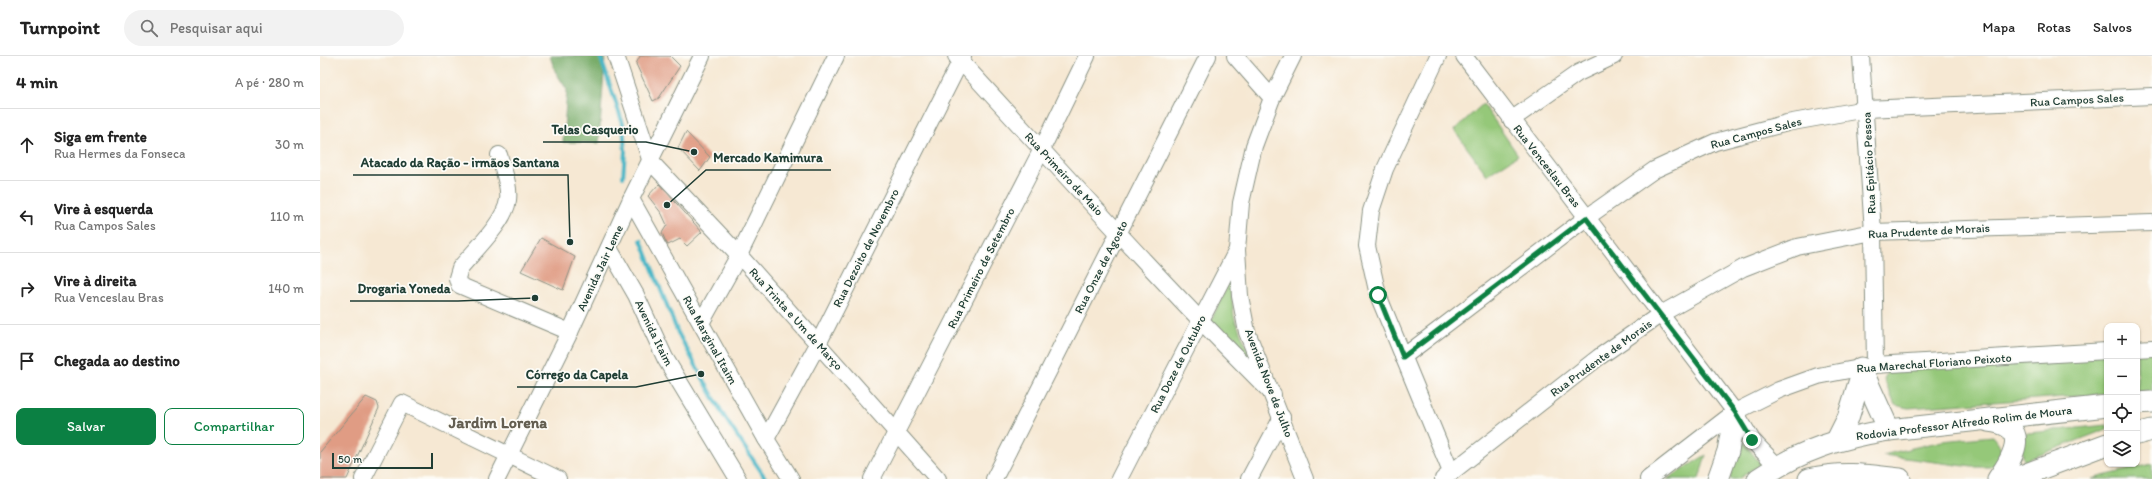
<!DOCTYPE html>
<html lang="pt">
<head>
<meta charset="utf-8">
<style>
	:root { --surface:#fff; --page:#f2f2f2; --text:#222; --muted:#767676; --line:#e0e0e0; --accent:#0b8043 }
	body { margin:0; font-family:Itim,sans-serif; background:var(--page); color:var(--text) }
	.controls { position:absolute; right:12px; bottom:12px; display:grid; overflow:hidden; border-radius:8px; box-shadow:0 1px 3px #0004 }
	.controls button { width:36px; height:36px; display:grid; place-items:center; padding:0; border:0; border-bottom:1px solid var(--line); background:var(--surface); color:var(--text); font:20px sans-serif }
	.scale { position:absolute; left:12px; bottom:10px; width:101px; box-sizing:border-box; padding-left:4px; border:2px solid #1f3d34; border-top:0; font-size:11px; line-height:14px; white-space:nowrap; color:#1f3d34; -webkit-text-stroke:3px #fdfcf7; paint-order:stroke }
	.stop { position:absolute; width:12px; height:12px; margin:-9px; border:3px solid #0b8043; border-radius:50%; background:#fff }
	.stop.end { background:#0b8043; border-color:#fff; box-shadow:0 1px 4px #0008 }
	.list { margin:0; padding:0; list-style:none }
	h2 { display:flex; justify-content:space-between; align-items:center; height:52px; margin:0; padding:0 16px; font-size:17px }
	h2 small { font-size:13px; font-weight:400; color:var(--muted) }
	.list li { display:grid; grid-template-columns:26px 1fr auto; gap:12px; align-items:center; box-sizing:border-box; height:72px; padding:0 16px; border-top:1px solid var(--line) }
	.list b { display:block; font-size:15px; white-space:nowrap }
	.list p { margin:0; font-size:13px; white-space:nowrap; color:var(--muted) }
	.list em { font-size:13px; font-style:normal; color:var(--muted) }
	.actions { display:flex; gap:8px; padding:12px 16px }
	.actions a { flex:1; padding:9px 0; border:1px solid var(--accent); border-radius:8px; text-align:center; font-size:14px; color:var(--accent) }
	.actions .main { background:var(--accent); color:#fff }
	.icon { flex:none; width:22px; height:22px; fill:none; stroke:currentColor; stroke-width:2; stroke-linecap:round; stroke-linejoin:round }
	.map { position:relative; flex:none; width:1832px; height:423px; overflow:hidden }
	header { display:flex; align-items:center; gap:24px; box-sizing:border-box; height:56px; padding:0 20px; background:var(--surface); border-bottom:1px solid var(--line) }
	header strong { font-size:19px }
	nav { display:flex; gap:22px; margin-inline-start:auto; font-size:14px }
	.search { width:280px; height:36px; background:var(--page); display:flex; align-items:center; gap:10px; box-sizing:border-box; padding:0 14px; border-radius:22px; color:var(--muted); font-size:15px }
	main { display:flex }
	aside { flex:1; background:var(--surface) }
	.map>svg:first-child { display:block }
</style>
</head>
<body>
<header>
<strong>Turnpoint</strong>
<div class="search"><svg class="icon" aria-label="search" viewBox="0 0 24 24"><circle cx="10" cy="10" r="6"/><path d="M15 15l6 6"/></svg>Pesquisar aqui</div>
<nav><a>Mapa</a><a>Rotas</a><a>Salvos</a></nav>
</header>
<main>
<aside>
<h2>4 min<small>A pé · 280 m</small></h2>
<ul class="list">
<li><svg class="icon" aria-label="ahead" viewBox="0 0 24 24"><path d="M12 20V5M6 11l6-6 6 6"/></svg><div><b>Siga em frente</b><p>Rua Hermes da Fonseca</p></div><em>30 m</em></li>
<li><svg class="icon" aria-label="left" viewBox="0 0 24 24"><path d="M17 20v-9H6M10 6l-5 5 5 5"/></svg><div><b>Vire à esquerda</b><p>Rua Campos Sales</p></div><em>110 m</em></li>
<li><svg class="icon" aria-label="right" viewBox="0 0 24 24"><path d="M7 20v-9h11M14 6l5 5-5 5"/></svg><div><b>Vire à direita</b><p>Rua Venceslau Bras</p></div><em>140 m</em></li>
<li><svg class="icon" aria-label="arrive" viewBox="0 0 24 24"><path d="M6 21V4h12l-3 4 3 4H6"/></svg><div><b>Chegada ao destino</b></div></li>
</ul>
<div class="actions"><a class="main">Salvar</a><a>Compartilhar</a></div>
</aside>
<div class="map">
<svg width="1832" height="423" viewBox="0 0 1832 423">
	<rect width="100%" height="100%" fill="#fdfcf7"/>
	<filter id="ink" filterUnits="userSpaceOnUse"><feTurbulence type="fractalNoise" baseFrequency=".025" numOctaves="2"/><feDisplacementMap in="SourceGraphic" scale="8" xChannelSelector="R" yChannelSelector="G"/><feConvolveMatrix kernelMatrix="1 2 1 2 8 2 1 2 1" color-interpolation-filters="sRGB"/></filter>
	<filter id="wash" filterUnits="userSpaceOnUse"><feTurbulence type="fractalNoise" baseFrequency=".012" numOctaves="4" result="noise"/><feDisplacementMap in="SourceGraphic" scale="16" xChannelSelector="R" yChannelSelector="G"/><feGaussianBlur stdDeviation="0.9" result="paint"/><feColorMatrix in="noise" values="0 0 0 0 0 0 0 0 0 0 0 0 0 0 0 0 0 1.4 0 .05"/><feComposite in="paint" operator="in"/></filter>
	<g filter="url(#wash)">
		<rect width="100%" height="100%" fill="#f6e8d3"/>
		<g fill="#95c879" stroke="#5a8256">
			<polygon points="1163,48 1198,99 1167,119 1134,74"/>
			<polygon points="910,223 914,261 936,313 891,265"/>
			<polygon points="1817,295 1832,295 1832,335 1817,336"/>
			<polygon points="1787,297 1787,338 1588,352 1575,349 1564,323 1570,310"/>
			<polygon points="1787,369 1787,373 1704,405 1699,378"/>
			<polygon points="1415,376 1441,408 1418,423 1410,423"/>
			<path d="M1673,380C1681,389 1682,394 1680,405L1670,411H1652L1563,399L1622,385Z"/>
			<polygon points="1386,399 1379,423 1347,423"/>
			<polygon points="1832,408 1832,423 1772,423 1775,422"/>
		</g>
		<polygon fill="#78ac69" stroke="#4c744e" points="230,0 285,0 279,87 243,86 247,34 235,15"/>
		<g fill="none" stroke-linecap="round" stroke-linejoin="round">
			<g stroke="#4bb7c7" stroke-width="4">
				<polyline points="280,0 303,68 305,95 303,121"/>
				<polyline points="321,184 358,277 405,362 446,423"/>
			</g>
		</g>
		<g id="blocks">
			<g fill="#e09c84">
				<polygon points="320,0 350,0 360,10 339,42 333,45 316,8"/>
				<polygon points="366,76 390,101 380,115 358,92"/>
				<polygon points="339,128 382,176 367,190 360,183 348,189 346,186 342,177 347,169 342,158 328,140"/>
				<polygon points="221,182 255,201 243,234 201,215"/>
				<polygon points="46,341 57,346 59,352 27,423 0,423 0,396"/>
			</g>
		</g>
	</g>
	<g filter="url(#ink)">
		<use href="#blocks" fill-opacity="0" stroke="#8a9284" stroke-width="1"/>
		<g fill="none" stroke-linecap="round" stroke-linejoin="round">
			<g stroke="#8a9284" stroke-width="18">
				<g id="minor">
					<polyline points="296,0 331,106 419,199 618,423"/>
					<path d="M636,0C741,114 843,229 953,338"/>
					<polyline points="915,0 952,42"/>
					<polyline points="973,0 952,42 934,90 921,147 917,194 920,240 927,276 985,423"/>
					<polyline points="1118,0 1065,113 1051,155 1047,190 1058,239 1131,416"/>
					<polyline points="1144,0 1415,356 1432,384 1457,410"/>
					<polyline points="1541,0 1553,176 1555,309"/>
					<polyline points="1191,64 1258,17 1294,0"/>
					<path d="M179,99C183,113 190,130 188,144C185,166 154,195 140,212L137,222L139,229L250,276"/>
					<polyline points="311,143 446,383 471,423"/>
					<polyline points="289,192 316,239 345,302 418,423"/>
					<polyline points="381,267 419,199 516,0"/>
					<polyline points="1817,293 1832,292"/>
					<polyline points="1083,301 1266,162 1334,114 1395,86 1467,67 1546,53 1832,40"/>
					<polyline points="446,383 498,288 643,0"/>
					<polyline points="43,423 82,347 238,423"/>
					<polyline points="177,423 250,276 311,143 382,0"/>
					<polyline points="552,423 721,95 767,0"/>
					<polyline points="674,423 888,0"/>
					<polyline points="799,423 917,194"/>
					<polyline points="929,423 962,361"/>
					<polyline points="1123,423 1279,301 1341,258 1423,212 1477,191 1553,176 1832,167"/>
					<polyline points="1328,423 1415,356 1459,334 1498,320 1555,309 1787,295"/>
				</g>
			</g>
			<g stroke="#8a9284" stroke-width="23">
				<g id="major">
					<polyline points="1541,312 1569,374"/>
					<polyline points="1817,347 1832,346"/>
					<path d="M1668,365C1711,369 1695,399 1678,423"/>
					<polyline points="1817,378 1832,374"/>
					<polyline points="1517,384 1528,362 1542,317"/>
					<polyline points="1398,423 1408,395 1415,356"/>
					<path d="M1438,423C1481,394 1519,382 1569,374L1787,350"/>
					<path d="M1489,423C1522,415 1547,419 1580,423"/>
					<polyline points="1693,423 1787,388"/>
				</g>
			</g>
			<use href="#minor" stroke="#fff" stroke-width="16"/>
			<use href="#major" stroke="#fff" stroke-width="21"/>
		</g>
	</g>
	<g fill="none" stroke-linecap="round" stroke-linejoin="round" filter="url(#ink)">
		<polyline stroke="#0b8043" stroke-width="5" points="1058,239 1083,301 1266,162 1415,356 1432,384"/>
	</g>
	<g text-anchor="middle" dominant-baseline="central" stroke-width="3.5" stroke-linejoin="round" paint-order="stroke">
		<g font-size="12" fill="#1f3d34" stroke="#fdfcf7">
			<text transform="translate(1757 44) rotate(-3)">Rua Campos Sales</text>
			<text transform="translate(1436 77) rotate(-15)">Rua Campos Sales</text>
			<text transform="translate(1549 107) rotate(-93)">Rua Epitácio Pessoa</text>
			<text transform="translate(1227 110) rotate(52)">Rua Venceslau Bras</text>
			<text transform="translate(744 118) rotate(47)">Rua Primeiro de Maio</text>
			<text transform="translate(1609 175) rotate(-3)">Rua Prudente de Morais</text>
			<text transform="translate(546 192) rotate(-63)">Rua Dezoito de Novembro</text>
			<text transform="translate(781 211) rotate(-63)">Rua Onze de Agosto</text>
			<text transform="translate(280 212) rotate(-65)">Avenida Jair Leme</text>
			<text transform="translate(661 212) rotate(-63)">Rua Primeiro de Setembro</text>
			<text transform="translate(476 263) rotate(48)">Rua Trinta e Um de Março</text>
			<text transform="translate(334 277) rotate(64)">Avenida Itaim</text>
			<text transform="translate(390 284) rotate(61)">Rua Marginal Itaim</text>
			<text transform="translate(1281 302) rotate(-36)">Rua Prudente de Morais</text>
			<text transform="translate(1614 307) rotate(-4)">Rua Marechal Floriano Peixoto</text>
			<text transform="translate(858 308) rotate(-63)">Rua Doze de Outubro</text>
			<text transform="translate(949 327) rotate(69)">Avenida Nove de Julho</text>
			<text transform="translate(1644 367) rotate(-7)">Rodovia Professor Alfredo Rolim de Moura</text>
		</g>
		<g font-size="16" font-weight="bold" fill="#635e50" stroke="#fdfcf7">
			<text x="178" y="366">Jardim Lorena</text>
		</g>
	</g>
	<path fill="none" stroke="#1f3d34" stroke-width="1.5" d="M374 96L326 86H223M347 149L386 114H511M250 186L248 119H33M215 242L138 245H30M381 318L316 331H197"/>
	<g fill="#1f3d34" stroke="#fdfcf7" stroke-width="1.5">
		<circle cx="374" cy="96" r="4"/>
		<circle cx="347" cy="149" r="4"/>
		<circle cx="250" cy="186" r="4"/>
		<circle cx="215" cy="242" r="4"/>
		<circle cx="381" cy="318" r="4"/>
	</g>
	<g font-size="13" text-anchor="middle" font-weight="bold" fill="#1f3d34" stroke="#fdfcf7" stroke-width="3.5" stroke-linejoin="round" paint-order="stroke">
		<text x="275" y="78">Telas Casquerio</text>
		<text x="448" y="106">Mercado Kamimura</text>
		<text x="140" y="111">Atacado da Ração - irmãos Santana</text>
		<text x="84" y="237">Drogaria Yoneda</text>
		<text x="257" y="323">Córrego da Capela</text>
	</g>
</svg>
<div class="controls">
<button>+</button>
<button>−</button>
<button><svg class="icon" aria-label="locate" viewBox="0 0 24 24"><circle cx="12" cy="12" r="6"/><path d="M12 2v4M12 18v4M2 12h4M18 12h4"/></svg></button>
<button><svg class="icon" aria-label="layers" viewBox="0 0 24 24"><path d="M12 4l9 5-9 5-9-5zM3 14l9 5 9-5"/></svg></button>
</div>
<div class="scale">50 m</div>
<div class="stop" style="left:1058px;top:239px"></div>
<div class="stop end" style="left:1432px;top:384px"></div>
</div>
</main>
</body>
</html>
